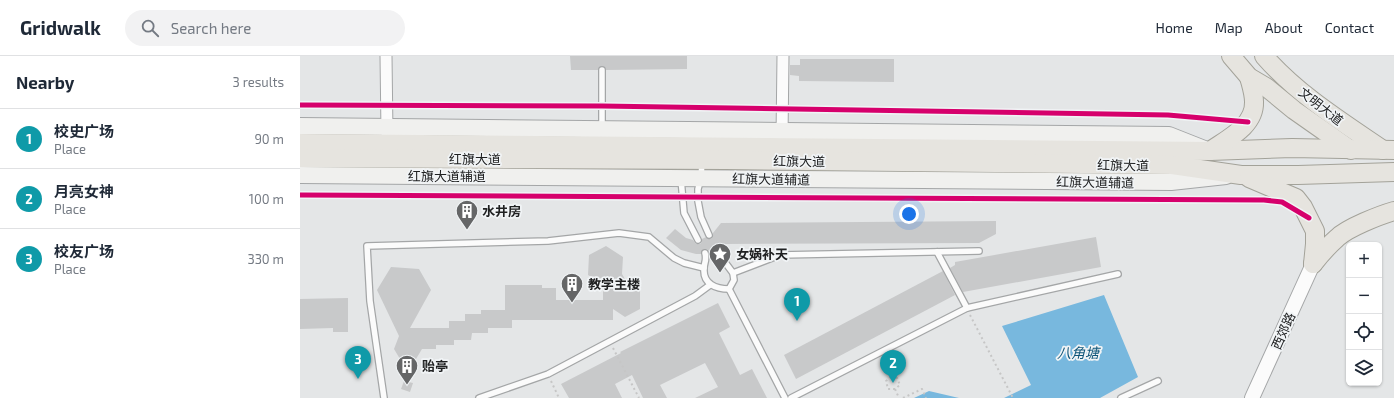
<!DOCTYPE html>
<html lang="en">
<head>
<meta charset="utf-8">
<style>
	:root { --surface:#fff; --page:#f2f2f3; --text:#1f2937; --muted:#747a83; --line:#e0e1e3; --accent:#656667 }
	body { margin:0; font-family:"Exo 2","Noto Sans SC",sans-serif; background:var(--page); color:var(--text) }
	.controls { position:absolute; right:12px; bottom:12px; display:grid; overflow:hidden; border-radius:6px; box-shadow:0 1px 3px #0004 }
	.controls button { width:36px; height:36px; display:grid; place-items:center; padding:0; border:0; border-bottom:1px solid var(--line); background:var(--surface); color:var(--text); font:20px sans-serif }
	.you { position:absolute; left:609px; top:158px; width:14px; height:14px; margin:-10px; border:3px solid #fff; border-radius:50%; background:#1a73e8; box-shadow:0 0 0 6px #1a73e833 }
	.badge { display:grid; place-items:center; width:26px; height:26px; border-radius:50%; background:var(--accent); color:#fff; font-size:13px; font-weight:700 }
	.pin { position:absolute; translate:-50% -33px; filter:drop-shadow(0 1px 2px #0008) }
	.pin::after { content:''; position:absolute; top:21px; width:14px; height:12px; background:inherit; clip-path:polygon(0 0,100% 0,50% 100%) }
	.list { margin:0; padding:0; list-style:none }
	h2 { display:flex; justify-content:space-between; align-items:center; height:52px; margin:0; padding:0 16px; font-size:17px }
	h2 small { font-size:13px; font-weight:400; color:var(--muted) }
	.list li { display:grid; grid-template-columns:26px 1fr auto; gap:12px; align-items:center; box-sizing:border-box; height:60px; padding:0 16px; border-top:1px solid var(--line) }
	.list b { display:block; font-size:15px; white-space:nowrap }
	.list p { margin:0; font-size:13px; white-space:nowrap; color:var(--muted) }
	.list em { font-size:13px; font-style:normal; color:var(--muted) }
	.icon { flex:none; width:22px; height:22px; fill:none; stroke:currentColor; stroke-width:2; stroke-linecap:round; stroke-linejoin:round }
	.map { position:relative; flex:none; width:1094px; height:342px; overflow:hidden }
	header { display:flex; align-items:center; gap:24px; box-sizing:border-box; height:56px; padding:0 20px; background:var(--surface); border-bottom:1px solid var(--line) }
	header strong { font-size:19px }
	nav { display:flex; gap:22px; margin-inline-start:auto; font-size:14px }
	.search { width:280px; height:36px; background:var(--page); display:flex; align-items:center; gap:10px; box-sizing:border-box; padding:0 14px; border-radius:22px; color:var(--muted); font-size:15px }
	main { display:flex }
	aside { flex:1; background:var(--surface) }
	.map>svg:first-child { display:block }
</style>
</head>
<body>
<header>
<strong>Gridwalk</strong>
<div class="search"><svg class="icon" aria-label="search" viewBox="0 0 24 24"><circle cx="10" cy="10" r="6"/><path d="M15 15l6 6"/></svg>Search here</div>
<nav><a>Home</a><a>Map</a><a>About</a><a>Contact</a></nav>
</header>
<main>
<aside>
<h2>Nearby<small>3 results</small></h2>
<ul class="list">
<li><span class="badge" style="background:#0f9aa8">1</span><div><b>校史广场</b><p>Place</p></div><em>90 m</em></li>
<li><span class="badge" style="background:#0f9aa8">2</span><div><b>月亮女神</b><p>Place</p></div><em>100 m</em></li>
<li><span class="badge" style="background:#0f9aa8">3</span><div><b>校友广场</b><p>Place</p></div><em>330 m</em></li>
</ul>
</aside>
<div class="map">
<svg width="1094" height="342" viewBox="0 0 1094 342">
	<rect width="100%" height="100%" fill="#e4e6e7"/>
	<g fill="#78b8de">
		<polygon points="804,239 838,321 800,342 704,342 731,329 702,270"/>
		<polygon points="629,335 659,342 614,342"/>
	</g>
	<g fill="#c8c9ca">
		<polygon points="270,0 387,0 387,13 306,14 304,11 302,10 298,14 271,14"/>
		<polygon points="500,3 594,3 594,26 499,25 499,20 490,19 490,9 500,9"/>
		<polygon points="696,165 696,178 679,187 422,188 418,190 416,189 413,189 411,194 409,195 407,193 404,193 401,198 396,198 381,194 366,182 375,173 386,182 393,184 396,188 400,188 402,186 402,183 406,181 409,183 412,182 413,177 421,167"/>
		<polygon points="796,181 801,211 663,236 650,212 655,209 655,206"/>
		<polygon points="306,190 323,201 322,218 326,225 340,233 340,253 325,261 313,253 313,264 212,264 212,272 188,272 188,277 172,277 171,284 154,284 154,289 136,289 136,293 122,293 116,303 100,303 94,293 99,280 77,234 91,211 119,213 131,234 110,272 149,272 149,265 165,265 165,258 181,258 181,254 205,254 205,229 242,229 242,232 256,232 256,244 303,244 303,228 288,219 289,199"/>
		<polygon points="643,215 655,239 496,323 484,299"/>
		<polygon points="48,242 48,276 33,276 33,272 0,273 0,243"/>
		<polygon points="418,247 430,271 419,277 440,319 452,313 467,342 395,342 418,331 405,307 360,329 367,342 343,342 332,319 315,328 322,342 269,342 261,328 321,297 320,296"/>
		<polygon points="104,325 113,327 110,336 101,333"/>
	</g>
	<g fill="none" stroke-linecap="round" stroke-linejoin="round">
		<g stroke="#a4a6a7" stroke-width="8">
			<g id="service">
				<polyline points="302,71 302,14"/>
				<polyline points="402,106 401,122 398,133 398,145 401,161 409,179"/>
				<polyline points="381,123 384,157 398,184"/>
				<polyline points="415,193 433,217 434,224 429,233"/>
				<polyline points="637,196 667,252"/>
				<path d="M405,197C407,205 404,206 404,213C403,228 416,233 429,233"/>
				<polyline points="433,217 480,199 679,195"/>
				<polyline points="429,233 485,342"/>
				<polyline points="84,342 70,245 67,190 248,185 319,177 349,181 374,202 384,207 404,212"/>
				<polyline points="179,342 248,318 395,240 410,229"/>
				<polyline points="491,342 667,252 818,218"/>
				<polyline points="821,342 858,325"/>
			</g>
		</g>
		<g stroke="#a4a6a7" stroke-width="13">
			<g id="minor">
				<polyline points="86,0 87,77"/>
				<polyline points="482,81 483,0"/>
			</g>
		</g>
		<g stroke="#a4a6a7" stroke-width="16">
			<polyline id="tertiary" points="952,342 1013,208"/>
		</g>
		<g stroke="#a4a6a7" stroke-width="18">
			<g id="secondary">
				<polyline points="0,70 869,79 907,94"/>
				<polyline points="0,119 871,126 926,120"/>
			</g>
		</g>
		<g stroke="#a3a299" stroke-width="20">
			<g id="primary">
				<polyline points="931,0 949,21 966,31 994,54 1051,94"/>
				<path d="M964,0C997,38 1042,66 1083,94"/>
				<polyline points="0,87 910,95 992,92 1094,94"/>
				<path d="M910,95C927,83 955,70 954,46C954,37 951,29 949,21"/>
				<polyline points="0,102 426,104 872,109 941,119 998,119 1094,116"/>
				<polyline points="949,122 996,142 1003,151 1015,175 1015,188 1013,208"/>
				<path d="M1013,208C1020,199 1028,190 1037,182C1047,172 1080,159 1094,155"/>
			</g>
		</g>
		<g stroke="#c6c6c6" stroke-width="2" stroke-dasharray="2 3" stroke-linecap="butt">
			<polyline points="670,259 713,342"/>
			<polyline points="313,292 339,342"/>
			<polyline points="588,301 590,308 591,321"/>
			<polygon points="591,321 597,322 600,329 595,333 588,333 586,325"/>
			<polyline points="251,325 259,342"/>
			<polyline points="595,333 599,342"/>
			<polyline points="603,342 622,333 626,342"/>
		</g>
		<use href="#service" stroke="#fbfbfb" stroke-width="5.5"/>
		<use href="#minor" stroke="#fbfbfb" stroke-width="11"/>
		<use href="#tertiary" stroke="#fbfbfb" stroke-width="14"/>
		<use href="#secondary" stroke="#f0f0ee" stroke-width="16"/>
		<use href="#primary" stroke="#e6e4df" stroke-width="18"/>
		<g stroke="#f1f4f6" stroke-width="8">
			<g id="cycleway">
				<polyline points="0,49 302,50 868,59 948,66"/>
				<polyline points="0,139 964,144 982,146 1009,162"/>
			</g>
		</g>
		<use href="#cycleway" stroke="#d6006c" stroke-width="5"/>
	</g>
	<defs>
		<g id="building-pin" transform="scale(1.15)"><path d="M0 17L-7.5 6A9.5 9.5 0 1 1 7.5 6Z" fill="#656667" stroke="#f1f4f6"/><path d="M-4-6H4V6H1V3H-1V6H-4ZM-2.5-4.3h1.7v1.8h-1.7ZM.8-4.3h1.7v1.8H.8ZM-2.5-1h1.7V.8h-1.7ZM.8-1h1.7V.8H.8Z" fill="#fff"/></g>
		<g id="sight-pin" transform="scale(1.15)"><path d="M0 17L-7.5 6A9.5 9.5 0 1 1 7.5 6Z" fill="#656667" stroke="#f1f4f6"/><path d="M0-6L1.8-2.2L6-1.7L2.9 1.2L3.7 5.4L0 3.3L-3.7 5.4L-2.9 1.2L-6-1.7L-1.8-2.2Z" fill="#fff"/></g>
	</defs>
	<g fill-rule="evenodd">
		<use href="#building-pin" x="167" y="155"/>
		<use href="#sight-pin" x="420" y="198"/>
		<use href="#building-pin" x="272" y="228"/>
		<use href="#building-pin" x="107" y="310"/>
	</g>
	<g text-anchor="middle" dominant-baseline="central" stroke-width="3.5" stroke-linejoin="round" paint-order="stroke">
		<g font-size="13" fill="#202122" stroke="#f1f4f6">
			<text transform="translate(1021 50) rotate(38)">文明大道</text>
			<text x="175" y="103">红旗大道</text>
			<text transform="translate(499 105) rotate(1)">红旗大道</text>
			<text transform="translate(823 109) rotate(1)">红旗大道</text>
			<text x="147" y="120">红旗大道辅道</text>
			<text transform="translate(471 123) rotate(1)">红旗大道辅道</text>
			<text transform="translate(795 126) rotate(1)">红旗大道辅道</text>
			<text transform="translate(983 275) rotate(-66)">西郊路</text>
		</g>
		<g font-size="13" font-weight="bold" fill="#202122" stroke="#f1f4f6" text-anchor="start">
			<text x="182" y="155">水井房</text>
			<text x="436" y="198">女娲补天</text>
			<text x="288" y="228">教学主楼</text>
			<text x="122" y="310">贻亭</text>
		</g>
		<g font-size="14" font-style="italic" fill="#0e5579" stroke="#f1f4f6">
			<text x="778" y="296">八角塘</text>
		</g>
	</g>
</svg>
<div class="controls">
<button>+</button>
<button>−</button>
<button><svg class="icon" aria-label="locate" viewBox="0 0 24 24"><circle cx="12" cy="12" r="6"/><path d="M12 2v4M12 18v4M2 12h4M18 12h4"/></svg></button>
<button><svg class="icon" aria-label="layers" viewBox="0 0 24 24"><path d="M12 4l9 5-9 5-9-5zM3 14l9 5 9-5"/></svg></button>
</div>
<div class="you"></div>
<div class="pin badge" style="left:497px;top:265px;background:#0f9aa8">1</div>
<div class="pin badge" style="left:593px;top:327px;background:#0f9aa8">2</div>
<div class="pin badge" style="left:58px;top:323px;background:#0f9aa8">3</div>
</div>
</main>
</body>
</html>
